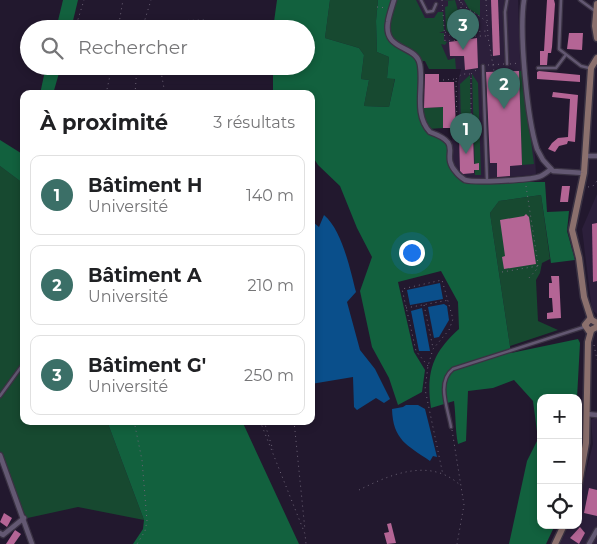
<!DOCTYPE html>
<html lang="fr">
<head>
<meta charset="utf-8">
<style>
	:root { --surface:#fff; --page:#f2f2f2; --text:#202124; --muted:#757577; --line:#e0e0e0; --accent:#3b6f67 }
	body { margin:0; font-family:Montserrat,sans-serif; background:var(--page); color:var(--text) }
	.controls { position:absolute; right:15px; bottom:15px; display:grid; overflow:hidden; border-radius:10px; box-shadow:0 2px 8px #0003 }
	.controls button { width:45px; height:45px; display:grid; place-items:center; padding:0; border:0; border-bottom:1px solid var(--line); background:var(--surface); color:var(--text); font:25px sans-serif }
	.you { position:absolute; left:411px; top:252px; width:18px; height:18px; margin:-12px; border:4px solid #fff; border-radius:50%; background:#1a73e8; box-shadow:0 0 0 8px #1a73e833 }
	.badge { display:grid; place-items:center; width:32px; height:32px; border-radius:50%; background:var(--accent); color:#fff; font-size:16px; font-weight:700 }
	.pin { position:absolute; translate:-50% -41px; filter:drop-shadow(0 1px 2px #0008) }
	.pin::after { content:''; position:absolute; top:26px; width:18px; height:15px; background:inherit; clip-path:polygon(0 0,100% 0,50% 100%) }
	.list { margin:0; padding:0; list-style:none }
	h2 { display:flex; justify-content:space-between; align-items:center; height:65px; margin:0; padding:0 20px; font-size:21px }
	h2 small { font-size:16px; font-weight:400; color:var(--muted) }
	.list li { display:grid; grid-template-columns:32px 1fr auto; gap:15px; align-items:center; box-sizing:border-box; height:80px; margin:0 10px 10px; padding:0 10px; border:1px solid var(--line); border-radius:10px }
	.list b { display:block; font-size:19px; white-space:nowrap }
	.list p { margin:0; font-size:16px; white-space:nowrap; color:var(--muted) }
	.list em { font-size:16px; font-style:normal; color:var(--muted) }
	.icon { flex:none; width:28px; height:28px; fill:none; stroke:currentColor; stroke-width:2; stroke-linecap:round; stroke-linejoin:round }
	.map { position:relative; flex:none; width:597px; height:544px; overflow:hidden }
	.search { position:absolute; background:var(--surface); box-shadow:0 2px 8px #0003; left:20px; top:20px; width:295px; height:55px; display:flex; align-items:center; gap:12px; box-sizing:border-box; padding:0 18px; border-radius:28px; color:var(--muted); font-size:19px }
	.panel { position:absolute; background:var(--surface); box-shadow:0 2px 8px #0003; left:20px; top:90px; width:295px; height:335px; border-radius:10px }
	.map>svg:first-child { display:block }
</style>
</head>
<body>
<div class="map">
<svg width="597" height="544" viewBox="0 0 597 544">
	<rect width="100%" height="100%" fill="#22182e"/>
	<g fill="#2c1f3b">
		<polygon points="396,0 518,0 520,59 535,156 536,175 469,179 458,172 453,165 450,143 459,127 458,82 461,69 429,69 425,61 420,61 412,51 399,46"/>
		<polygon points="597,194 597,314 592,310 582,229"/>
		<polygon points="597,417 597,544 560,544 569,525 578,525 578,504 593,444 591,420"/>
	</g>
	<g fill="#174930">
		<polygon points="330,0 378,0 376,21 377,52 389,57 387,78 395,78 389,107 364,106 369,80 361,79 364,55 359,48 325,38"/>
		<path d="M396,0H416L425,18H434L438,12H443L444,31L439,33H444V41L447,42L445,45L441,44L448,60L455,58L456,69H429L425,61H420C414,50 407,51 398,45C383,35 391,13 396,0Z"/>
		<polygon points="455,0 460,18 456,19 456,22 460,22 460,25 456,25 456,28 460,30 453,37 446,30 445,7 448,6 448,1 443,1"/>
		<polygon points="464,0 480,0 480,16 469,9"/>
		<polygon points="519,71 522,71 534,164 522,165"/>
		<polygon points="472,74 478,83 481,175 475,175"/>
		<polygon points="470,75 471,124 461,125 460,84"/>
		<polygon points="443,107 443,128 428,129 421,108"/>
		<polygon points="0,166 24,184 24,421 107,421 144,520 78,507 23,519 0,453"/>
		<polygon points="541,195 550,259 542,263 540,273 536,280 538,321 558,330 510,346 490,213 499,201"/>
	</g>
	<g fill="#12613e">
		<polygon points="63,0 78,0 71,29 56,29"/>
		<path d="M277,0H330L325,38L359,48L364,55L361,79L369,80L364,106L389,107L395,79L387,78L389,57L377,52L376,21L378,0H393L387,35C395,53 413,49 418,62C419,66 418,73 418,77C418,109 412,128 447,140L456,175L472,182H545L547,212L569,211L567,231L575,260L551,263L541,195L499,201L490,213L511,353L578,339L580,343L577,398H541V525H555L546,544H509L527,461L538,439L533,401L514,380L493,388L468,391L466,441L458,444C455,429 456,416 454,401L431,408C426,373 432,353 459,329L458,302L441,271L398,282L414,352L425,370L422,392L398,405L389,378L372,347L360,291L372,257L357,228L340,186L318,165L311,154V94H273V66H306V29H273Z"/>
		<polygon points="46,66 61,66 53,94 40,94"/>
		<polygon points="0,140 24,155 24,184 0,166"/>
		<polygon points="107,421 242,421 299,544 133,544 143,529 144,520"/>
	</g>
	<g fill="#0a4f8b">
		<path d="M324,215C342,230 350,269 356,292L347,302L360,350L375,369L390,399L384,403L376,398L357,410L354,407L353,377L311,384V218L313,222L319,227Z"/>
		<polygon points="440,283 443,299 410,305 407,290"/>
		<polygon points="444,304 447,306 449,320 439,337 434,338 428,307"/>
		<polygon points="422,308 430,351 419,351 411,311"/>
		<path d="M406,405H418L425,409L437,457L433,456L430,461C407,445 393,440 392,409L403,407Z"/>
	</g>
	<g fill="#b46595">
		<polygon points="491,0 498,0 500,55 493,56"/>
		<polygon points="547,0 554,0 555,4 552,47 551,53 548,53 547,65 540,65 540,51 544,51"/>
		<polygon points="569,33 583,33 582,50 567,49"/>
		<polygon points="477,38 478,68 465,70 464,56 450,56 449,42"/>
		<polygon points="519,71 522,165 510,166 510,176 497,177 497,163 490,163 486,72"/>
		<polygon points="539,71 580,75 580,82 537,79 537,72"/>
		<polygon points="425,74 439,74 439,82 454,82 456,128 443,128 443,107 424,108"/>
		<polygon points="553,92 578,95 575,142 568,141 567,144 559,146 555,152 548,149 552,143 558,138 568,137 570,99 552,97"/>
		<polygon points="473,134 474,164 479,163 479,170 474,170 474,173 463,174 460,171 459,135"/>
		<polygon points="562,186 570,186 568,202 560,202"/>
		<polygon points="526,214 529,217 536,264 504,269 502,257 505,256 500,220 524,216"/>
		<polygon points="597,223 597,281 593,282 592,224"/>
		<polygon points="551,276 559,276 561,318 547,319 547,313 553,312 552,298 549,298 549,283 552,283"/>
		<polygon points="589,488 597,490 597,516 584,513"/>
		<polygon points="4,513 12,518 7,527 0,522"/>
		<polygon points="391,523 396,543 387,544 384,533 389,532 387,524"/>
		<polygon points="580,527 585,533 579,544 570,538"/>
		<polygon points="15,530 21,534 14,544 6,544"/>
	</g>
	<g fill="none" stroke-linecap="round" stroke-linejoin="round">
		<g stroke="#3a3243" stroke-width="5">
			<g id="lane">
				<polyline points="421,0 427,12 433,11 436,4"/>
				<polyline points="507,0 505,12 507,64"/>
				<polyline points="561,0 559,49 581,66 589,68"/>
				<polyline points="580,0 595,11"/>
				<polyline points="483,66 487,181"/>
				<polyline points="538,68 556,68 565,56"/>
				<polyline points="0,396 24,363"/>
				<path d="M451,427C448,409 436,382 453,369L584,327"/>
			</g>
		</g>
		<g stroke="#3a3243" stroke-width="7">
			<g id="street">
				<path d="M394,0C392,7 389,15 388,22C383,52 417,44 420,65C424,87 413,114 430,132C466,145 439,153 456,172C458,175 462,178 465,180C474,183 528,180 538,177C543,176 547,172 551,169"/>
				<path d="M524,0C519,32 527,118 537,149L543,160L553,171L584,173"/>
				<polyline points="585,156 597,156"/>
				<polyline points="587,414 597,415"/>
				<polyline points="0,455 32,544"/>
				<polyline points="0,533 3,535 24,518"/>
				<polyline points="589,544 597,530"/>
			</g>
		</g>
		<g stroke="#3a3243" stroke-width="9">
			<g id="secondary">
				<polyline points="597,4 595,26 597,38"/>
				<polyline points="591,319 584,297 579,258 572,230 584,173 591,68 597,58"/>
				<polyline points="597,323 590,319 585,325 589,331 597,327"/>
				<polyline points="578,490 586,443 588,342 591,331"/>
				<polyline points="555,544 564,525"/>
			</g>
		</g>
		<g stroke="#6e6578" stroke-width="1" stroke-dasharray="1 4" stroke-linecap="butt">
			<polyline points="442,0 445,41 463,40 463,36 488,36"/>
			<path d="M459,0C467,11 479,13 487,23"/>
			<polyline points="486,0 488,37 494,71"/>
			<polyline points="461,2 461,31"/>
			<polyline points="377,7 387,8"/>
			<polyline points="75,29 84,0"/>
			<polyline points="118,29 123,0"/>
			<polyline points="142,29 151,0"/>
			<polyline points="164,29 166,21 205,20 224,29"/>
			<polyline points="445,32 453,38 462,31 467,17 469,18 467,32 487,31"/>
			<polyline points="510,64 519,63"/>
			<polyline points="488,65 504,64"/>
			<polyline points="160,66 165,94"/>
			<polyline points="456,79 462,74 470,74"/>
			<polyline points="443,80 456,79 457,127 451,139"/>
			<polyline points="106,94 112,66"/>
			<polyline points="135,94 137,66"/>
			<polyline points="471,134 471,74 479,68"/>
			<polyline points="526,186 538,264 537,269 528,279"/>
			<polyline points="588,187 593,186 597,181"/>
			<polyline points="502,272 538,266"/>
			<polyline points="424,305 433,348"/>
			<polyline points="406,308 449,300"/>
			<polyline points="594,345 597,360"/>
			<polyline points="428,366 416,351 402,289 442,280 453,319 449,330 433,349 428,366 425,389 443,475"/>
			<polyline points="134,421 142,460 147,521 145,531 137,544"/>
			<polyline points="260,421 305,534 306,544"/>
			<polyline points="264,421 273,450"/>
			<polyline points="294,421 305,530"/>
			<polyline points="452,430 464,505 457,544"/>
			<path d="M359,490C391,474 431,457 461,486"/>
		</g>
		<use href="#lane" stroke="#635872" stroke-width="2.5"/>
		<use href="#street" stroke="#635872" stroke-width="4.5"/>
		<use href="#secondary" stroke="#8b706d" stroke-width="6"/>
	</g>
</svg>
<div class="controls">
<button>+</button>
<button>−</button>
<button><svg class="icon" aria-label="locate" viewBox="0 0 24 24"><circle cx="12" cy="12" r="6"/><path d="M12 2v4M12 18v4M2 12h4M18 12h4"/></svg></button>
</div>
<div class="you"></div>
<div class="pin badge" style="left:466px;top:154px">1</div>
<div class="pin badge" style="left:504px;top:109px">2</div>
<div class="pin badge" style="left:463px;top:50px">3</div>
<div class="search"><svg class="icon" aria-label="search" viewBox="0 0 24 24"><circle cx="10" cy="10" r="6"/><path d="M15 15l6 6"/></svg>Rechercher</div>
<section class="panel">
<h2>À proximité<small>3 résultats</small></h2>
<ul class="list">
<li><span class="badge">1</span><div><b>Bâtiment H</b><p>Université</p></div><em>140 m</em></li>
<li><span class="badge">2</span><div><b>Bâtiment A</b><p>Université</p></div><em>210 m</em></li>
<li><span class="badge">3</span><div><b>Bâtiment G'</b><p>Université</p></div><em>250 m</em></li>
</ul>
</section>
</div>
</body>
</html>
